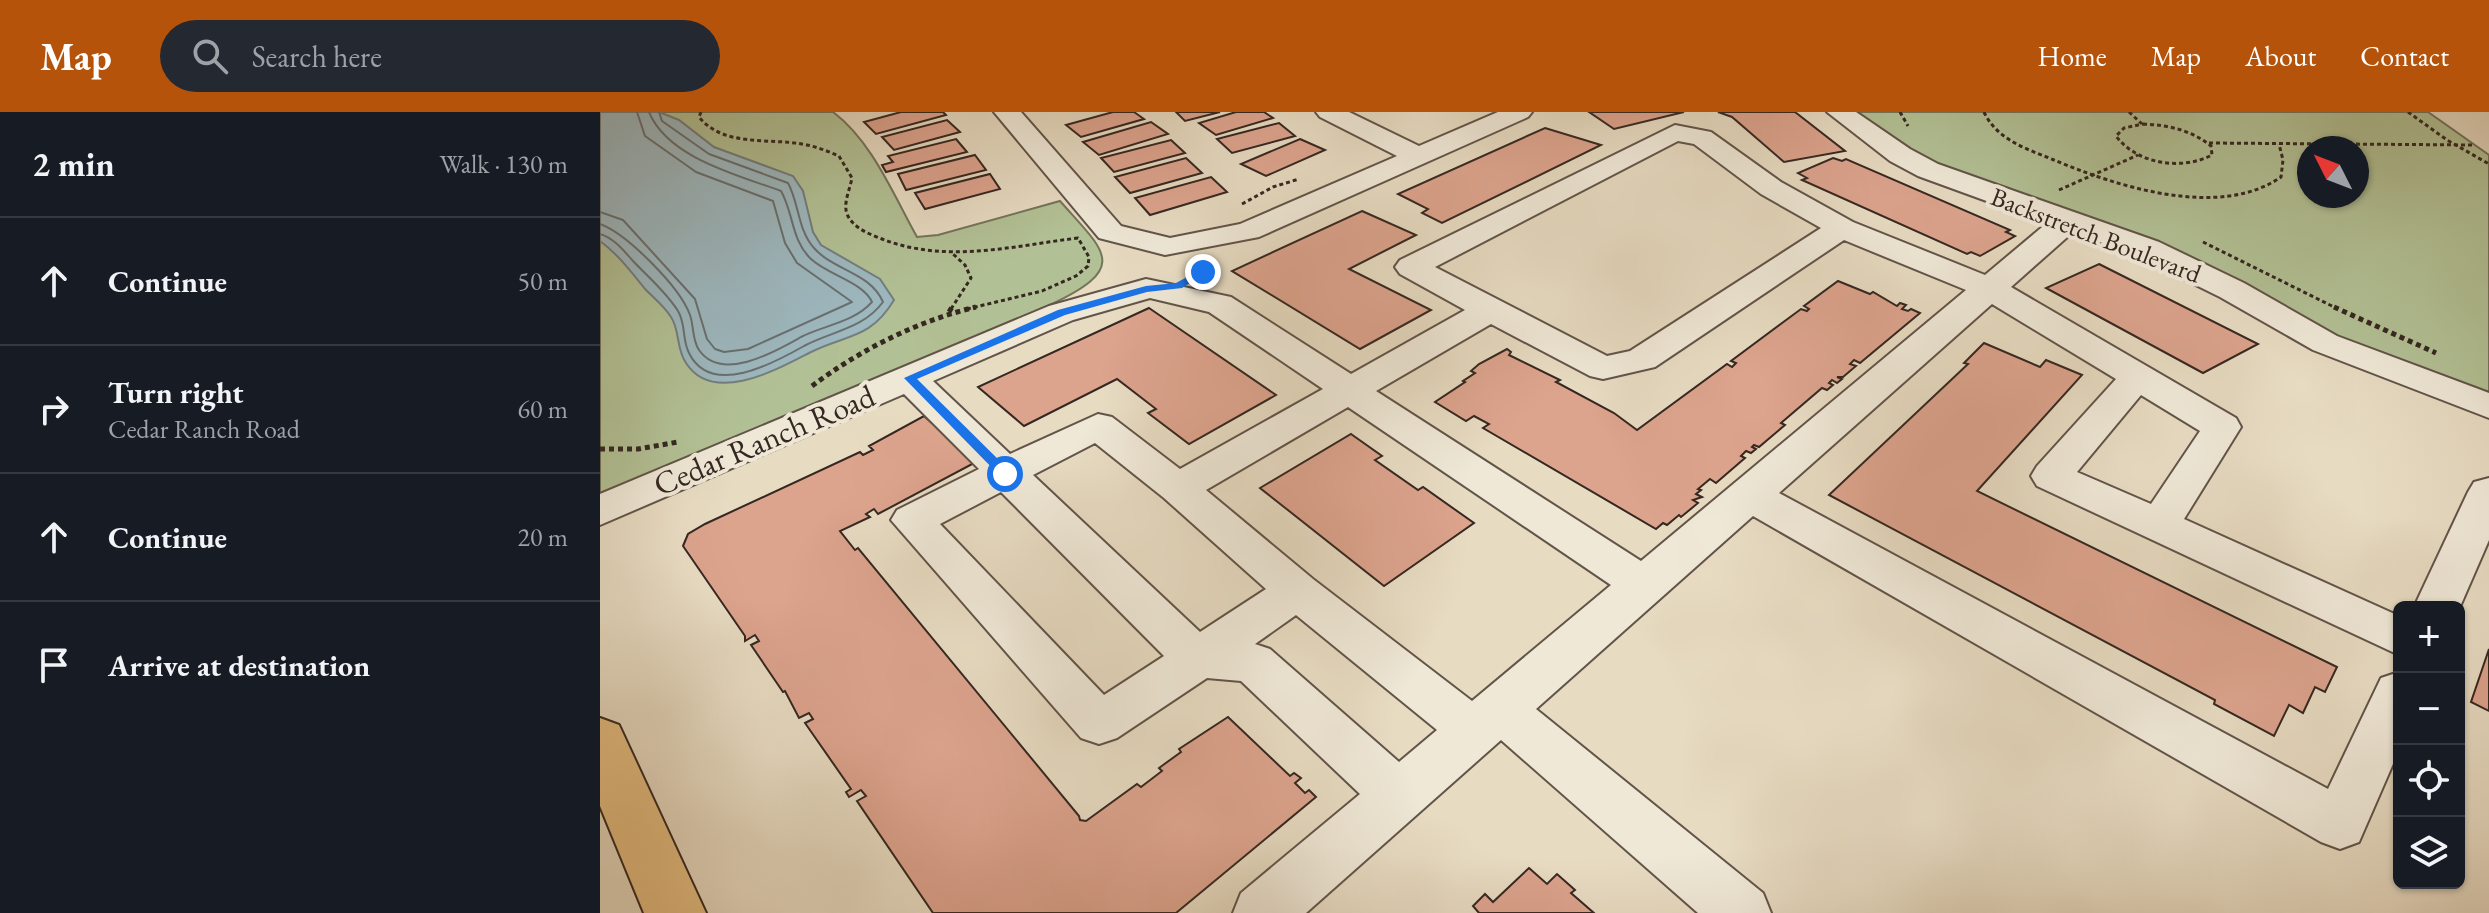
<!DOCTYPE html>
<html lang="en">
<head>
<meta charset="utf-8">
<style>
	:root { --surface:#171b24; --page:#242831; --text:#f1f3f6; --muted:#9ea1a6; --line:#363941; --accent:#b45309 }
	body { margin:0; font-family:"EB Garamond",serif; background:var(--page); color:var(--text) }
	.controls { position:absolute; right:24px; bottom:24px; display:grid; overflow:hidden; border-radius:12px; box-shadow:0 2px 6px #0004 }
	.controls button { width:72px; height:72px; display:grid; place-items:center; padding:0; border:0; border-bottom:2px solid var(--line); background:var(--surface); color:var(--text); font:40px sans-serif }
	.compass { position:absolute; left:1697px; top:24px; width:72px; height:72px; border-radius:50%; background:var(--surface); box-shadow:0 2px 6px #0004; rotate:312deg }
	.stop { position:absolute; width:24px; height:24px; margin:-18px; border:6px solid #1a73e8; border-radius:50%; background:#fff }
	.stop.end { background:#1a73e8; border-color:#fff; box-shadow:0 2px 8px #0008 }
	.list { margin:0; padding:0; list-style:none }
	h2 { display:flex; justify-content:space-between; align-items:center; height:104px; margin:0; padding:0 32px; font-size:34px }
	h2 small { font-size:26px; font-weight:400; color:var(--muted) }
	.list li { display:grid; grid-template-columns:52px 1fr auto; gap:24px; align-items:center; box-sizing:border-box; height:128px; padding:0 32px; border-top:2px solid var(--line) }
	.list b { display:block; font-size:30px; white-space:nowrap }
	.list p { margin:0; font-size:26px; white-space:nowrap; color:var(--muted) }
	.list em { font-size:26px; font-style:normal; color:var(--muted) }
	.icon { flex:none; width:44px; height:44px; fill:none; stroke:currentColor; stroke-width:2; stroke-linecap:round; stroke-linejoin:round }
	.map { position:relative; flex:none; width:1889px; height:801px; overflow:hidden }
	header { display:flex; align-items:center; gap:48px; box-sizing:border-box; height:112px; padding:0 40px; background:var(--accent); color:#fff }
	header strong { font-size:38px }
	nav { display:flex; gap:44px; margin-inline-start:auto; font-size:28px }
	.search { width:560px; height:72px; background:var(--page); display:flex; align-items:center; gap:20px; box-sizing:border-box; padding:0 28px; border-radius:44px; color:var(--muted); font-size:30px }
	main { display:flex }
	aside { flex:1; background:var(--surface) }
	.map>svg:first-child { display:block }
</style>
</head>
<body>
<header>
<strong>Map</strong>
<div class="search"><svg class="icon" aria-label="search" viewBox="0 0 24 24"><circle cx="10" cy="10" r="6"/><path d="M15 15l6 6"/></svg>Search here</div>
<nav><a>Home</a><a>Map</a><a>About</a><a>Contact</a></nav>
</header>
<main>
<aside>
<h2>2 min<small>Walk · 130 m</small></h2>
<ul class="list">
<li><svg class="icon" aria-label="ahead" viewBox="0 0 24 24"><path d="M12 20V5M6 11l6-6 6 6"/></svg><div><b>Continue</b></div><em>50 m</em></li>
<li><svg class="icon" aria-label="right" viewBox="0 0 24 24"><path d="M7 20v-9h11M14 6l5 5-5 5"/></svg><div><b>Turn right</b><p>Cedar Ranch Road</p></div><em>60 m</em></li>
<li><svg class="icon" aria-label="ahead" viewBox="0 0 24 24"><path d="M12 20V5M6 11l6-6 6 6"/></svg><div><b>Continue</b></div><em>20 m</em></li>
<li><svg class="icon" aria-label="arrive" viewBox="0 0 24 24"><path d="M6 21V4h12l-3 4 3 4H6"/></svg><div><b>Arrive at destination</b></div></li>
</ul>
</aside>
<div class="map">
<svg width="1889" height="801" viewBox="0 0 1889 801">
	<rect width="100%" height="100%" fill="#e7dbc2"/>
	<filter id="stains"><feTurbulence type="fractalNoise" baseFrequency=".0025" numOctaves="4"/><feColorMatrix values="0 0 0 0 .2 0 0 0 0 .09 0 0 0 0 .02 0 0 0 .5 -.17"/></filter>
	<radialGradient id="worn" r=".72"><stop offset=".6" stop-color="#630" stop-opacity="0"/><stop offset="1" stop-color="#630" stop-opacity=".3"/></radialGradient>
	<g fill="#b2c195" stroke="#74745b" stroke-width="2" fill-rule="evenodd">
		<path d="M0,0H233C272,29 294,84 317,125L338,123L460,89C505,140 530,155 452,192L0,383Z"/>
		<path d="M1256,0H1828L1889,43V283L1792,247L1333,52ZM1709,36H1757V84H1709Z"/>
	</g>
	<path fill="#9db8bf" stroke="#737e80" stroke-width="2" d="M0,0H59L79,8L114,35L193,64L203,79L213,120L221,133L280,167L294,188C270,228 246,222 209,241C176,258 113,293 86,251C76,237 80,218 71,205C65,195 54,186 46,178C32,161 18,142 0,129Z"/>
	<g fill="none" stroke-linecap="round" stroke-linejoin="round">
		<g stroke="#697070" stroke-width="2">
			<polyline points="0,100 23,108 95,187 107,227 115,237 124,240 148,237 252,190 197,151 185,131 173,89 96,60 45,24 37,0"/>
			<path d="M0,112C27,122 80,175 90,203C94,214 92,228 99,238C122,271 176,239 201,225C224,213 253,211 272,190C263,170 228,163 211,147C191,128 194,102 181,79C138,63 68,46 49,0"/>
			<path d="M0,122C15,127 23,138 33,149C48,165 66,180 78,199C86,212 82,228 89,241C111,286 174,251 204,234C232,219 263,217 283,190C270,160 234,159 214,136C198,119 199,91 188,71L109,42L62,9L59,0"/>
		</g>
	</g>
	<g fill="#dca38d" stroke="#352721" stroke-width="2">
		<polygon points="301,0 343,0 346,3 276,22 264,10"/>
		<polygon points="513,0 534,0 544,7 481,25 466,13"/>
		<polygon points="576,0 620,0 585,9"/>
		<polygon points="636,0 664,0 673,6 616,23 599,11"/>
		<polygon points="989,0 1084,0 1014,17"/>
		<polygon points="1118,0 1195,0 1245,39 1184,50 1132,5"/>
		<polygon points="347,8 360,20 294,38 282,25"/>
		<polygon points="551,10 568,22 499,43 483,30"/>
		<polygon points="679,11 695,24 632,41 617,27"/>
		<polygon points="945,16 1001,33 842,111 822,101 828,97 798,82"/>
		<polygon points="356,27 367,40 286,60 282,53 293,50 288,44"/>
		<polygon points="700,27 725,38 666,64 641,52"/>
		<polygon points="571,28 585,41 514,60 501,46"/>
		<polygon points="375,43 386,58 306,78 298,62"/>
		<polygon points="586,46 602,61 530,81 515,65"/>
		<polygon points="1233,46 1242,49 1246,47 1410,118 1406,120 1415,124 1380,144 1371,140 1367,142 1202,68 1207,66 1198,61"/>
		<polygon points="390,62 400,77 325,97 315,81"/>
		<polygon points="611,65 627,80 550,103 535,86"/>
		<polygon points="762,99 816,123 749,157 831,198 760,237 632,159"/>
		<polygon points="1499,152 1658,232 1603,261 1446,176"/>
		<polygon points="1238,169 1270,182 1273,180 1297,194 1300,191 1306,193 1302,197 1308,199 1311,197 1320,201 1260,251 1254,248 1250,252 1256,254 1243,265 1237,265 1242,267 1237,271 1232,268 1229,271 1233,273 1227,278 1222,276 1181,311 1185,313 1159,335 1154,333 1152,335 1156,337 1151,341 1146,339 1141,344 1145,346 1116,371 1110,367 1098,377 1101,378 1096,382 1102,385 1093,388 1098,391 1081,405 1079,403 1067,413 1063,411 1056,417 883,316 889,312 874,304 866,309 835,290 865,270 863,269 875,261 871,259 879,252 907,237 911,240 909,243 960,268 956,270 1014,301 1037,318 1127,252 1132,255 1136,251 1131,249 1201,197 1207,199 1209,197 1204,194"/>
		<polygon points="549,196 676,283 589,332 548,301 556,297 517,267 424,314 378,275"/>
		<polygon points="1384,231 1440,255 1446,248 1482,263 1377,379 1737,555 1725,580 1715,575 1703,601 1689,593 1674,624 1614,592 1615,588 1229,383 1368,252 1364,251"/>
		<polygon points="324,304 376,350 278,402 274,397 266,402 270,405 240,419 255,438 258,436 479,704 480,708 486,709 537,672 541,675 562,659 559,656 581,640 579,637 628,605 690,664 694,661 701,666 695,671 705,681 709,678 716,685 576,801 333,801 257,689 266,684 261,678 249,685 246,680 251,677 205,611 213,607 209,601 199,606 185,579 183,580 151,533 159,529 155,523 145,529 145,524 83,434 88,422 105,412 260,340 263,343 273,338 269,334"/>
		<polygon points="751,322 782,344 775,348 818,378 823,375 874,411 784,474 660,376"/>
		<polygon points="1889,537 1889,599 1871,590"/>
		<polygon points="929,756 947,772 957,762 975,778 971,781 994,801 879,801 873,794 885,782 893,790"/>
	</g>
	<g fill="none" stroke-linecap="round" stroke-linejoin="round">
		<g stroke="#625449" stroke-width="4">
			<g id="minor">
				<polygon points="394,0 421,0 521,114 570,126 640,112 797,44 720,5 716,0 749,0 819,34 898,0 932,0 928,5 659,125 565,143 499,126"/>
				<path d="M1227,0H1256L1310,37L1338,52L1559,130L1644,171L1737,224L1889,281V306L1713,238L1620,185L1537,144L1473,120L1411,175L1636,306L1641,315L1584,407L1799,504V543L1437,374L1431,364L1437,354L1516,267L1392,192L1179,381L1728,677L1781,566L1799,560V638L1759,730L1740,737L1721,730L1153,404L936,597L1163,781L1171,801H1098L901,628L706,801H633L641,781L760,682L641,569L607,566L517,626L499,632L481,626L291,408L297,398L379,357L304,282L0,413V382L449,194L546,167L631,185L751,262L865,198L800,162L795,155L800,148L1075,13L1111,20L1181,70L1253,110L1385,163L1447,111L1318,64L1290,49ZM1078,29L1094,32L1161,82L1221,116L1030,239L1007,244L835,155ZM1244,128L1366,178L1041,449L776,279L891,212L990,264L1003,267L1055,255ZM550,186L609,200L723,277L580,357L512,305L498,302L410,342L333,269L473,208ZM1541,283L1600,319L1551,392L1477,360ZM748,295L1011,473L872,589L713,467L606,378ZM495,331L564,386L666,477L600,520L433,363ZM401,380L564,544L504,583L340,412ZM696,503L837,618L799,650L670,537L655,532Z"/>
				<polygon points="1889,366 1889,428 1859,497 1814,495 1868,380 1874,370"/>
			</g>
		</g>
		<g stroke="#352721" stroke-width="4">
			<polygon id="major" points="0,606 19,613 106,801 44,801 0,694"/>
		</g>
		<g stroke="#352721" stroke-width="3" stroke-dasharray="4 3" stroke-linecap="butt">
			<path d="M101,0L99,5C123,35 168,26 202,32C215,34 227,39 239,44L252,66C250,77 243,91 247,102C253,116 269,122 282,127C346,152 412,134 478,126L489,145L488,154L476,164L442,179L367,197"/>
			<polyline points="1300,0 1308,14"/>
			<path d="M1384,0C1397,28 1427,37 1454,48C1516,74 1619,108 1681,65L1683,48L1679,32"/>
			<polyline points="1529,0 1542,12"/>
			<polyline points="1808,0 1847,28 1889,52"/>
			<path d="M1543,12C1568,13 1591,18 1611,34L1612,43C1581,59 1537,52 1516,24L1524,16Z"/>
			<polyline points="1609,31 1874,33"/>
			<polyline points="1459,78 1538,43"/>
			<polyline points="642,92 673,75 699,67"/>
			<polyline points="1603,130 1738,197"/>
			<polyline points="351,197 371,166 365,153 352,141"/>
		</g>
		<g stroke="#352721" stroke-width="5" stroke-dasharray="5 4" stroke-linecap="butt">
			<polyline points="1734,195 1836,241"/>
			<polyline points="349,200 352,195"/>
			<path d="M212,274C260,238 317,209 376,195"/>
			<polyline points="0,337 38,337 78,330"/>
		</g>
		<use href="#minor" fill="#efe8d7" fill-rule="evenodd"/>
		<use href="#major" fill="#e4be81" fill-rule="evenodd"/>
	</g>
	<polygon fill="#1a73e8" points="600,158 608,160 582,176 547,180 465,203 317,267 410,359 410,365 401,365 304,266 458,198 546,174 576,171"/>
	<g text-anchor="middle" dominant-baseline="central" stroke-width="8" stroke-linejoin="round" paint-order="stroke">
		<g font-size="26" fill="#352721" stroke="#efe8d7">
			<text transform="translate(1496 123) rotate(21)">Backstretch Boulevard</text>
		</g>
		<g font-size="32" fill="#352721" stroke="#efe8d7">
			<text transform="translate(164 328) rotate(-23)">Cedar Ranch Road</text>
		</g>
	</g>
	<rect width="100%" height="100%" filter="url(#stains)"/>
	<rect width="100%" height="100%" fill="url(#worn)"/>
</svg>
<div class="controls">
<button>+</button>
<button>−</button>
<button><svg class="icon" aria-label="locate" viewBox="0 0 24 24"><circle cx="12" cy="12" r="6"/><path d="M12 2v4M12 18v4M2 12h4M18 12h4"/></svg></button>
<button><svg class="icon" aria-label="layers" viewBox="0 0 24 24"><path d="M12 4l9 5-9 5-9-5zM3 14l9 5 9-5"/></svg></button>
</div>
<svg class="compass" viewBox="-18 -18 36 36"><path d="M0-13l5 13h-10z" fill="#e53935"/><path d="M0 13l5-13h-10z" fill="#9ea1a6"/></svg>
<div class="stop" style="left:405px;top:362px"></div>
<div class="stop end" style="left:603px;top:160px"></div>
</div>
</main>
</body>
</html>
